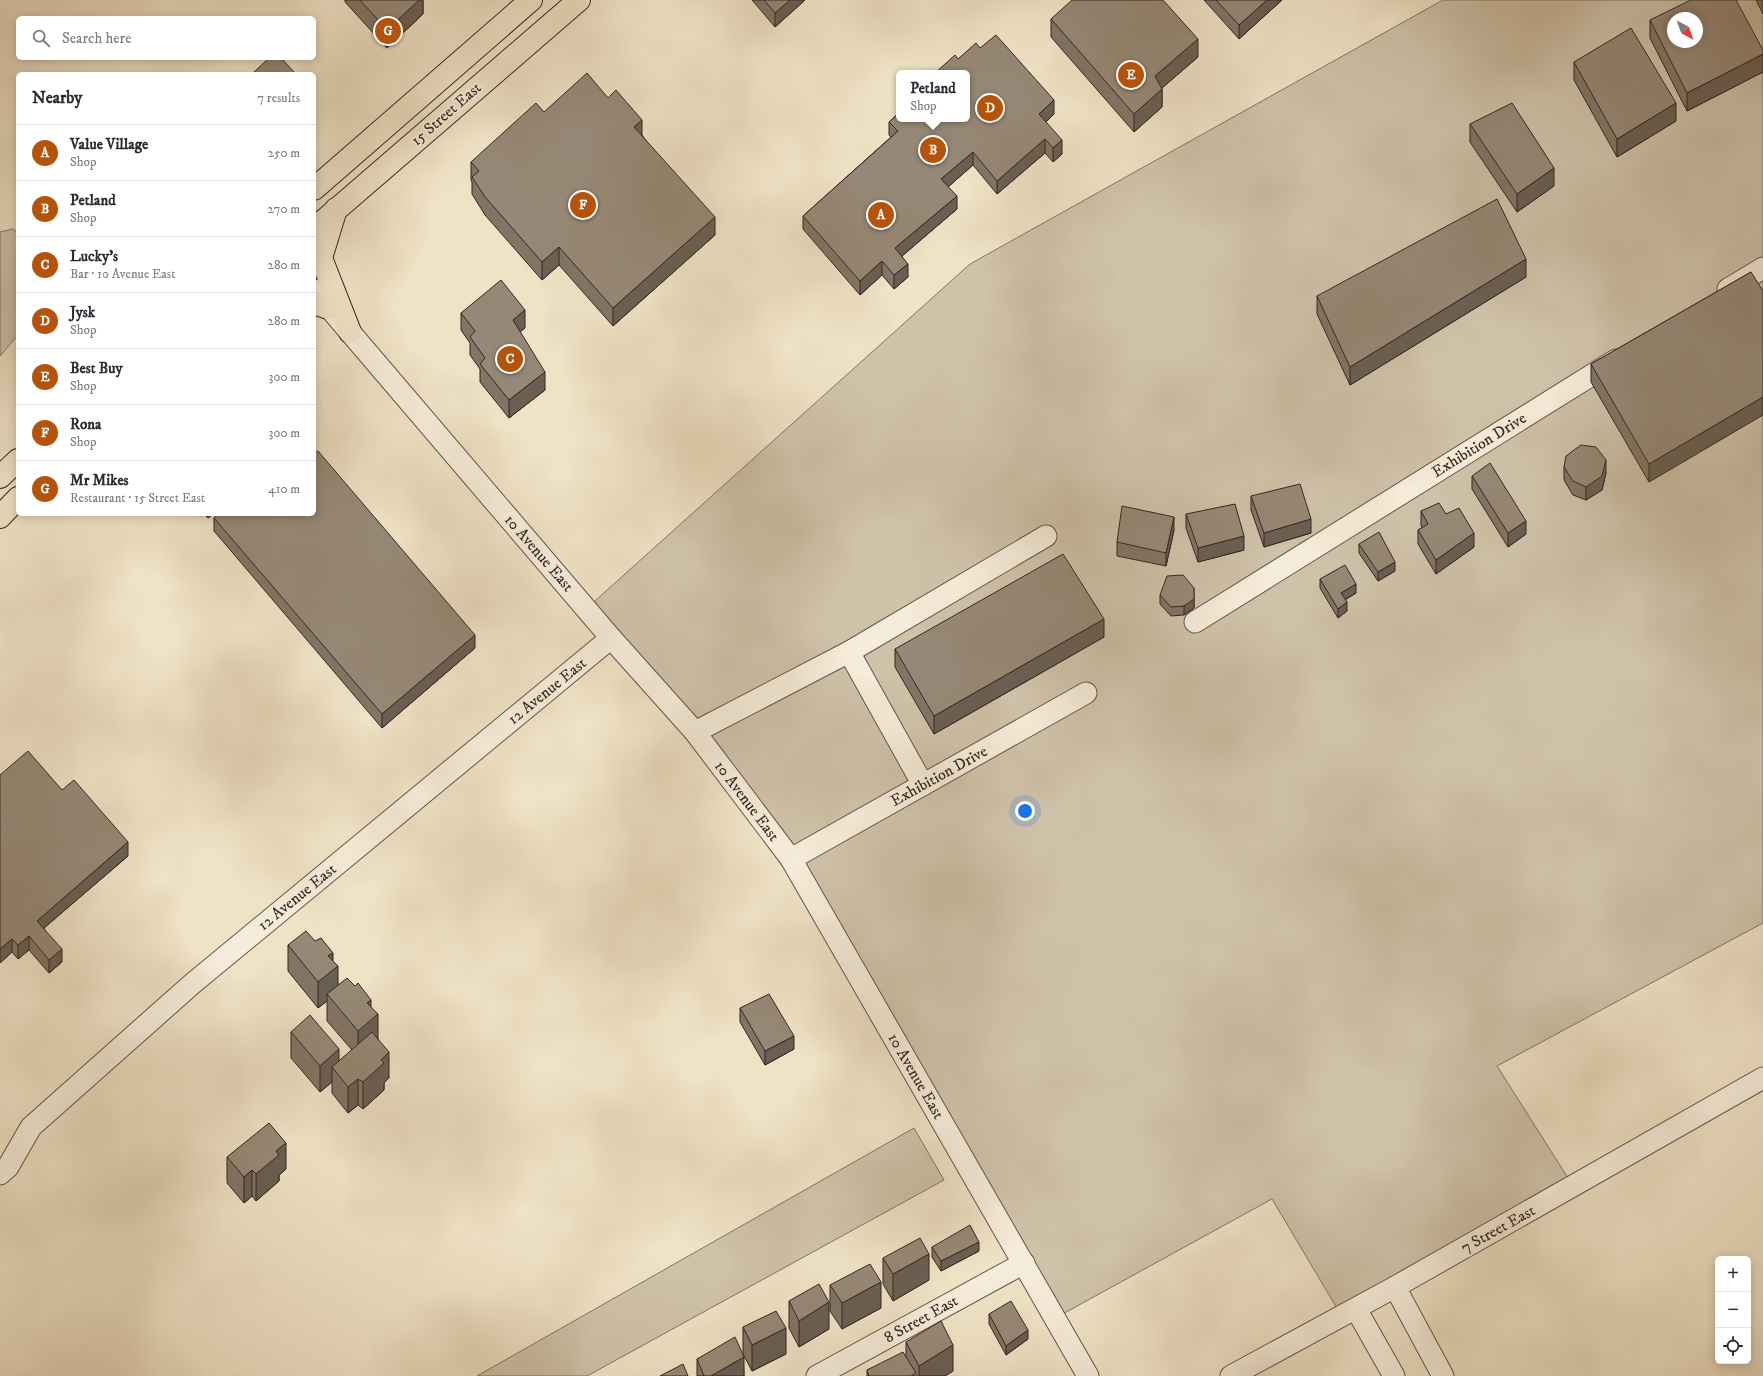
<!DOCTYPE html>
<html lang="en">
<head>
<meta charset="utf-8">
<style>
	:root { --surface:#fff; --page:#f2f2f3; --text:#2b2b33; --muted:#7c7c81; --line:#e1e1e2; --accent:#b45309 }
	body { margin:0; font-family:"IM FELL DW Pica",serif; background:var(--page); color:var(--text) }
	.controls { position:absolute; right:12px; bottom:12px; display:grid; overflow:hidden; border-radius:6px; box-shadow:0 2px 10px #0003 }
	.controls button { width:36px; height:36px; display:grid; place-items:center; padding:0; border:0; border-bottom:1px solid var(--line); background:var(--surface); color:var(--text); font:20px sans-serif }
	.compass { position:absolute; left:1667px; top:12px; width:36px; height:36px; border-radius:50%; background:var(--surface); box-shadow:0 2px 10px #0003; rotate:139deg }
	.you { position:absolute; left:1025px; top:811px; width:14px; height:14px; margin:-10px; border:3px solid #fff; border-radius:50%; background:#1a73e8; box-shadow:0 0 0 6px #1a73e833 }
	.badge { display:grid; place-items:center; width:26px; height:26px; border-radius:50%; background:var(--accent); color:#fff; font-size:13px; font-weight:700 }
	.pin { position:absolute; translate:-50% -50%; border:2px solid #fff; box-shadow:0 1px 4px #0006 }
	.popup { position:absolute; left:896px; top:70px; width:74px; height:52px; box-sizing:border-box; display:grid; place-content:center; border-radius:6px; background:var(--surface); filter:drop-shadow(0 1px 3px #0005); font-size:13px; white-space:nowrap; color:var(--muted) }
	.popup b { font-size:15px; color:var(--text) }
	.popup::after { content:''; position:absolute; left:50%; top:100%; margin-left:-8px; border:8px solid transparent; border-top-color:var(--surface) }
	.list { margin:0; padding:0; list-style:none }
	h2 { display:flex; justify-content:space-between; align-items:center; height:52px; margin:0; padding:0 16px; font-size:17px }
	h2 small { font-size:13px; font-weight:400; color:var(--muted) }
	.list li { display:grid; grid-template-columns:26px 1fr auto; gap:12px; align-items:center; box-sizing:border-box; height:56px; padding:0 16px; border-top:1px solid var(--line) }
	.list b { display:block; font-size:15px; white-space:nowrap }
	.list p { margin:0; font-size:13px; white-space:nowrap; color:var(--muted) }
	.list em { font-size:13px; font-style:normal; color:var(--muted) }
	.icon { flex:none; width:22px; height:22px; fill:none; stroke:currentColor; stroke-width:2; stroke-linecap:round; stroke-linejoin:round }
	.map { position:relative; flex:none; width:1763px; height:1376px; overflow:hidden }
	.search { position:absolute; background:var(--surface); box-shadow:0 2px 10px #0003; left:16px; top:16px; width:300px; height:44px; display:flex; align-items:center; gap:10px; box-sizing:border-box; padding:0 14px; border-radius:6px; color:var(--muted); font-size:15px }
	.panel { position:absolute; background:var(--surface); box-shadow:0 2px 10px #0003; left:16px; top:72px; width:300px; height:444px; border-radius:6px }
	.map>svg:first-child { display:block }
</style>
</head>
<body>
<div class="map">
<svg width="1763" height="1376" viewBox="0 0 1763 1376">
	<rect width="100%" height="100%" fill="#efe2c5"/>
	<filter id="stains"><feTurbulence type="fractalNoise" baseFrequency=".005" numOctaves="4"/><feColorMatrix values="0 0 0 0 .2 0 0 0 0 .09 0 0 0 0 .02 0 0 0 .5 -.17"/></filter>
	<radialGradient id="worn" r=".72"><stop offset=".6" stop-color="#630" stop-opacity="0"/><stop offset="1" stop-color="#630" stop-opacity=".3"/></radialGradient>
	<g fill="#cfc2a9" stroke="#827465" fill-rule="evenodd">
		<path d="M1443,0H1763V923L1497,1066L1575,1189L1344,1320L1272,1199L1059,1316L798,860L586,609L970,264ZM1673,18H1697V42H1673Z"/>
		<polygon points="13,229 18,233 18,335 0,356 0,232"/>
		<polygon points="914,1128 944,1180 587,1376 477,1376"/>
	</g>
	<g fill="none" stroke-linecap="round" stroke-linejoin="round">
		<g stroke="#64554a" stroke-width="23">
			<g id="minor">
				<polyline points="1728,289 1763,268"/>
				<polyline points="314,290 611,638 695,732 791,859 1088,1376"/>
				<polyline points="1195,622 1616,360"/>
				<polyline points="849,652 923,785"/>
				<polyline points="695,732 849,652 1046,536"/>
				<polyline points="791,859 1086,693"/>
				<polyline points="0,1174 8,1167 31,1127 192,984 611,638"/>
				<polyline points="1395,1287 1443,1376"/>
				<polyline points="1356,1309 1394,1376"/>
				<polyline points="817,1376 1024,1263"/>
				<polyline points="1231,1376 1395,1287 1763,1078"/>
			</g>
		</g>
		<g stroke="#352621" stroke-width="24">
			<g id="major">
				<polyline points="314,189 531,0"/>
				<polyline points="336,209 321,258 350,332"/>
				<polyline points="314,229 579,0"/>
				<polyline points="314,303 328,308"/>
				<polyline points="0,477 18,460"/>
				<polyline points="0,517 18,498"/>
			</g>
		</g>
		<use href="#minor" stroke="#f5ecd9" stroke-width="21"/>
		<use href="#major" stroke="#efe2c5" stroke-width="22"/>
	</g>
	<g fill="#817565" stroke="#352621">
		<polygon points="345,0 423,0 423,14 387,48 345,2"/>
		<polygon points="752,0 805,0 775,27"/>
		<polygon points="1204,0 1282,0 1239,39"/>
		<polygon points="1756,0 1763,0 1763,14"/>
		<polygon points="1051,19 1198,57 1162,88 1162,107 1134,132 1051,37"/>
		<polygon points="1650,20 1763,50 1763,72 1687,111 1650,38"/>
		<polygon points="980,48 1054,114 1046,122 1062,154 1053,162 1045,153 997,194 973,165 948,187 957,209 902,256 908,277 894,289 882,275 860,295 803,229 803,216 891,137 889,135 889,122 958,59"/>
		<polygon points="1574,62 1676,121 1617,157 1574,80"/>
		<polygon points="608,98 642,135 715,235 613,326 559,265 542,280 485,215 472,194 472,182 471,180 471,162 544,112"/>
		<polygon points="1470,124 1554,186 1517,212 1470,142"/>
		<polygon points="1751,272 1649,482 1591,382 1591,364"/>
		<polygon points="1526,277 1350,385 1317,314 1317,296"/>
		<polygon points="461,313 525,328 520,331 545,390 509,418 480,382 480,369 470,355 470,343 461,330"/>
		<polygon points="1564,467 1606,473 1602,490 1586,500 1573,495 1564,480"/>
		<polygon points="1472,476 1526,534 1508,547 1472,489"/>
		<polygon points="1251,496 1311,533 1264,547 1251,510"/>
		<polygon points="1421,511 1446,514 1474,547 1436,574 1418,544 1418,530 1422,528 1421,525"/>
		<polygon points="204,514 213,514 208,518"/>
		<polygon points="1186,514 1244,550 1198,562 1186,528"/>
		<polygon points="214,518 475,648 382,728 214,531"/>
		<polygon points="1174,530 1166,566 1117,556 1117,542"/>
		<polygon points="1359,544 1395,571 1378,581 1359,553"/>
		<polygon points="1320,579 1356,593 1345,600 1347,611 1338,618 1320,588"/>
		<polygon points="1160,595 1194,597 1194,608 1184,615 1171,616 1160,604"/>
		<polygon points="1104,637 934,734 895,667 895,649"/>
		<polygon points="62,790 128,856 44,928 62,962 49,973 29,950 18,959 12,952 0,963"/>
		<polygon points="288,945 333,961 338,985 371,1008 378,1039 389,1078 384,1083 384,1090 363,1109 358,1105 348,1113 332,1093 332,1082 320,1092 291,1058 291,1032 339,1061 352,1050 327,1021 327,1001 318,1008 288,971"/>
		<polygon points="740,1008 794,1049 765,1065 740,1022"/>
		<polygon points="227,1157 286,1169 279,1175 279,1181 256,1201 252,1196 244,1203 227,1183"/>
		<polygon points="932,1247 979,1251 941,1271 932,1257"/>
		<polygon points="883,1258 929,1280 893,1301 883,1284"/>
		<polygon points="830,1285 881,1308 842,1329 830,1311"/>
		<polygon points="789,1301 829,1329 799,1347 789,1328"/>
		<polygon points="989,1314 1028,1339 1006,1355 989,1324"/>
		<polygon points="743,1327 786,1354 752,1371 743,1354 744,1376 697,1376 697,1359 743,1353"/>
		<polygon points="906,1342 953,1371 945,1376 867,1376 867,1370 906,1356"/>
	</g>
	<g fill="#695f53" stroke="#352621">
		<polygon points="419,0 423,0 423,14 387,48 387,30"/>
		<polygon points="790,0 805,0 775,27 775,13"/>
		<polygon points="1267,0 1282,0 1239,39 1239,25"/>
		<polygon points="1198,39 1198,57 1155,94 1155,76"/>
		<polygon points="1763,54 1763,72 1687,111 1687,93"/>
		<polygon points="1162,89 1162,107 1134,132 1134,114"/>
		<polygon points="1054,100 1054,114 1039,128 1039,114"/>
		<polygon points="1676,103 1676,121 1617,157 1617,139"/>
		<polygon points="642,120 642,138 634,127"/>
		<polygon points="1045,139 1045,153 997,194 997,181"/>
		<polygon points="1062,140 1062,154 1053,162 1053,148"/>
		<polygon points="973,152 973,165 941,193 941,179"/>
		<polygon points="1554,168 1554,186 1517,212 1517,194"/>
		<polygon points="957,196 957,209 895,262 895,248"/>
		<polygon points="715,217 715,235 613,326 613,308"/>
		<polygon points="559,247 559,265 542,280 542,262"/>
		<polygon points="1526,259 1526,277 1350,385 1350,367"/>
		<polygon points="882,261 882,275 860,295 860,281"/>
		<polygon points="908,264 908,277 894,289 894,275"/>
		<polygon points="525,310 525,328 513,338 513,320"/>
		<polygon points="545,372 545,390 509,418 509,400"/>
		<polygon points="1763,397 1763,415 1649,482 1649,464"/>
		<polygon points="1606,460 1606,473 1602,490 1586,500 1586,487"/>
		<polygon points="208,514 213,514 208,518"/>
		<polygon points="1174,517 1174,530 1166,566 1166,553"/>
		<polygon points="1311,519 1311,533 1264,547 1264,533"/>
		<polygon points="1526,521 1526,534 1508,547 1508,533"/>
		<polygon points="1474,533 1474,547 1436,574 1436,560"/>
		<polygon points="1244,536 1244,550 1198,562 1198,548"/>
		<polygon points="1395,562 1395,571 1378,581 1378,572"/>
		<polygon points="1356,584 1356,593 1341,602 1341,593"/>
		<polygon points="1194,588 1194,608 1184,615 1184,606"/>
		<polygon points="1347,602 1347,611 1338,618 1338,609"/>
		<polygon points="1104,619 1104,637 934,734 934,716"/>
		<polygon points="475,635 475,648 382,728 382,714"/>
		<polygon points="128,842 128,856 37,934 37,921"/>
		<polygon points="29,936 29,950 18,959 18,945"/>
		<polygon points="12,939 12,952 0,963 0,949"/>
		<polygon points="62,949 62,962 49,973 49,960"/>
		<polygon points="333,953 333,970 338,966 338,992 327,994 327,1001 318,1008 318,982 328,956"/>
		<polygon points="371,1000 371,1019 378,1014 378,1040 358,1057 358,1031 367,1003"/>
		<polygon points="794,1036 794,1049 765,1065 765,1051"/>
		<polygon points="339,1049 339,1075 332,1067 332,1082 320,1092 320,1066"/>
		<polygon points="389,1052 389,1078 384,1083 384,1090 363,1109 363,1082 381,1060"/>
		<polygon points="358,1079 358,1105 348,1113 348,1087"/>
		<polygon points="286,1143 286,1169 279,1175 279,1181 256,1201 256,1174 276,1151"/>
		<polygon points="252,1170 252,1196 244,1203 244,1177"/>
		<polygon points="979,1242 979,1251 941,1271 941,1261"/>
		<polygon points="929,1254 929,1280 893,1301 893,1274"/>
		<polygon points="881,1282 881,1308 842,1329 842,1303"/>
		<polygon points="829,1302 829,1329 799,1347 799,1321"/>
		<polygon points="786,1328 786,1354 752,1371 752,1345"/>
		<polygon points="1028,1330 1028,1339 1006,1355 1006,1346"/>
		<polygon points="953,1345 953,1371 945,1376 919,1376 919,1366"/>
		<polygon points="744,1357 744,1376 711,1376"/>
	</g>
	<g fill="#968876" stroke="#352621" fill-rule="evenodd">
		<polygon points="360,0 419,0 387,30"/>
		<polygon points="764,0 790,0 775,13"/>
		<polygon points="1072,0 1163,0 1198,39 1155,76 1162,89 1134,114 1051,19"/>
		<polygon points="1216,0 1267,0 1239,25"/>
		<path d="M1691,0H1736L1763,50V54L1687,93L1650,20ZM1673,18H1697V42H1673Z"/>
		<polygon points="1631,28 1676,103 1617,139 1574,62"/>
		<polygon points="996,35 1054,100 1039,114 1062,140 1053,148 1045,139 997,181 973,152 941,179 957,196 895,248 908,264 894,275 882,261 860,281 803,216 898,131 889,122 899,113 899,119 967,119 967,73 935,73 955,55 958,59 976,43 980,48"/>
		<polygon points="269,58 281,58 296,74 252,74"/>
		<polygon points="587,73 608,98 616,90 642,120 634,127 715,217 613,308 559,247 542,262 485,197 472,177 479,171 471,162 536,103 544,112"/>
		<polygon points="1512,103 1554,168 1517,194 1470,124"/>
		<polygon points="1497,199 1526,259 1350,367 1317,296"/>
		<polygon points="1751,272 1763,291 1763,397 1649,464 1591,364"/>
		<polygon points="501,280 525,310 513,320 545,372 509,400 480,364 485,358 470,337 475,331 461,313"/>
		<polygon points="1581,445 1596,447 1606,460 1602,476 1586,487 1573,481 1564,467 1566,456"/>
		<polygon points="318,451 475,635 382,714 214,518 218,514 314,514 314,454"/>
		<polygon points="1490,463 1526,521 1508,533 1472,476"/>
		<polygon points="1300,484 1311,519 1264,533 1251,496"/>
		<polygon points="1439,503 1446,514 1459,508 1474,533 1436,560 1418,530 1428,524 1421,511"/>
		<polygon points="1235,504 1244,536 1198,548 1186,514"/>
		<polygon points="1122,506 1174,517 1166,553 1117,542"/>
		<polygon points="1379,532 1395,562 1378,572 1359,544"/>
		<polygon points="1063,554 1104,619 934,716 895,649"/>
		<polygon points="1345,565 1356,584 1341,593 1347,602 1338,609 1320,579"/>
		<polygon points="1183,575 1194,588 1194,599 1184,606 1171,607 1160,595 1167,576"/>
		<polygon points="28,751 62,790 74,780 128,842 37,921 62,949 49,960 29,936 18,945 12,939 0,949 0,775"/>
		<polygon points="306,931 315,941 321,938 333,953 328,956 338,966 318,982 288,945"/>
		<polygon points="347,978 355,986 358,983 371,1000 367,1003 378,1014 358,1031 327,994"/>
		<polygon points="769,994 794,1036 765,1051 740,1008"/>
		<polygon points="310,1015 339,1049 320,1066 291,1032"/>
		<polygon points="372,1032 389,1052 381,1060 384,1063 363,1082 358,1079 348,1087 332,1067"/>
		<polygon points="269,1123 286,1143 276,1151 279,1155 256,1174 252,1170 244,1177 227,1157"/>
		<polygon points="970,1225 979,1242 941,1261 932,1247"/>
		<polygon points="920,1238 929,1254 893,1274 883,1258"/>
		<polygon points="870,1264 881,1282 842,1303 830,1285"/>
		<polygon points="819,1284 829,1302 799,1321 789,1301"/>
		<polygon points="1011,1301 1028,1330 1006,1346 989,1314"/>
		<polygon points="776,1311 786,1328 752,1345 743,1327"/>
		<polygon points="941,1321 953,1345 919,1366 906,1342"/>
		<polygon points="735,1337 744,1357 711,1376 704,1376 697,1359"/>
		<polygon points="903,1352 916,1373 911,1376 869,1376 867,1370"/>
		<polygon points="683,1364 688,1376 660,1376"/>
	</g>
	<g text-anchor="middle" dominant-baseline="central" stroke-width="4" stroke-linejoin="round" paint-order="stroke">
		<g font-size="16" fill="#352621" stroke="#f5ecd9">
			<text transform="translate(446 114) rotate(-41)">15 Street East</text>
			<text transform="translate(1479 445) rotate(-32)">Exhibition Drive</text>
			<text transform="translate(539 553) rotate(49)">10 Avenue East</text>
			<text transform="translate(547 691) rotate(-39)">12 Avenue East</text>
			<text transform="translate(939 776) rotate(-29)">Exhibition Drive</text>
			<text transform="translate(747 801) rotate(53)">10 Avenue East</text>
			<text transform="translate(297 897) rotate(-39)">12 Avenue East</text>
			<text transform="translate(916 1076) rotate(60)">10 Avenue East</text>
			<text transform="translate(1498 1229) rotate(-29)">7 Street East</text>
			<text transform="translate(921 1319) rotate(-29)">8 Street East</text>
		</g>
	</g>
	<rect width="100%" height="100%" filter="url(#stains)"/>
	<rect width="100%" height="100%" fill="url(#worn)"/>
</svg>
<div class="controls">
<button>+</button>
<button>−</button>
<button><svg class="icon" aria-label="locate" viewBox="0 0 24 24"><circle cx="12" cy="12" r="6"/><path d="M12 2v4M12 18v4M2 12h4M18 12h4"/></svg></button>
</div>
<svg class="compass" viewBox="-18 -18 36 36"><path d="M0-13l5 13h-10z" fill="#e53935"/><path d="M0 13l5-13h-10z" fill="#7c7c81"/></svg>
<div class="you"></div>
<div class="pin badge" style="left:881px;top:215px">A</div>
<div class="pin badge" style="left:933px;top:150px">B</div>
<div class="popup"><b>Petland</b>Shop</div>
<div class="pin badge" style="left:510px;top:359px">C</div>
<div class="pin badge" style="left:990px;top:108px">D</div>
<div class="pin badge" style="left:1131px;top:75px">E</div>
<div class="pin badge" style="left:583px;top:205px">F</div>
<div class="pin badge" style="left:388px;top:31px">G</div>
<div class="search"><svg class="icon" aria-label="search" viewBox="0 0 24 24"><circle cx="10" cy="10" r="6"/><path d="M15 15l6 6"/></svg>Search here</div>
<section class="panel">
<h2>Nearby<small>7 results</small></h2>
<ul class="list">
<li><span class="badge">A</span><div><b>Value Village</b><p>Shop</p></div><em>250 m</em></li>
<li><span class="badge">B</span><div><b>Petland</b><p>Shop</p></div><em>270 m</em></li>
<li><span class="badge">C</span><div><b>Lucky's</b><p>Bar · 10 Avenue East</p></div><em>280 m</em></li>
<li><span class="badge">D</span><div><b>Jysk</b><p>Shop</p></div><em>280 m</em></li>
<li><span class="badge">E</span><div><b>Best Buy</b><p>Shop</p></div><em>300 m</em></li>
<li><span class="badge">F</span><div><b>Rona</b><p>Shop</p></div><em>300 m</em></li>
<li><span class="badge">G</span><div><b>Mr Mikes</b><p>Restaurant · 15 Street East</p></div><em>410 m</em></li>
</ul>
</section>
</div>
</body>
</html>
